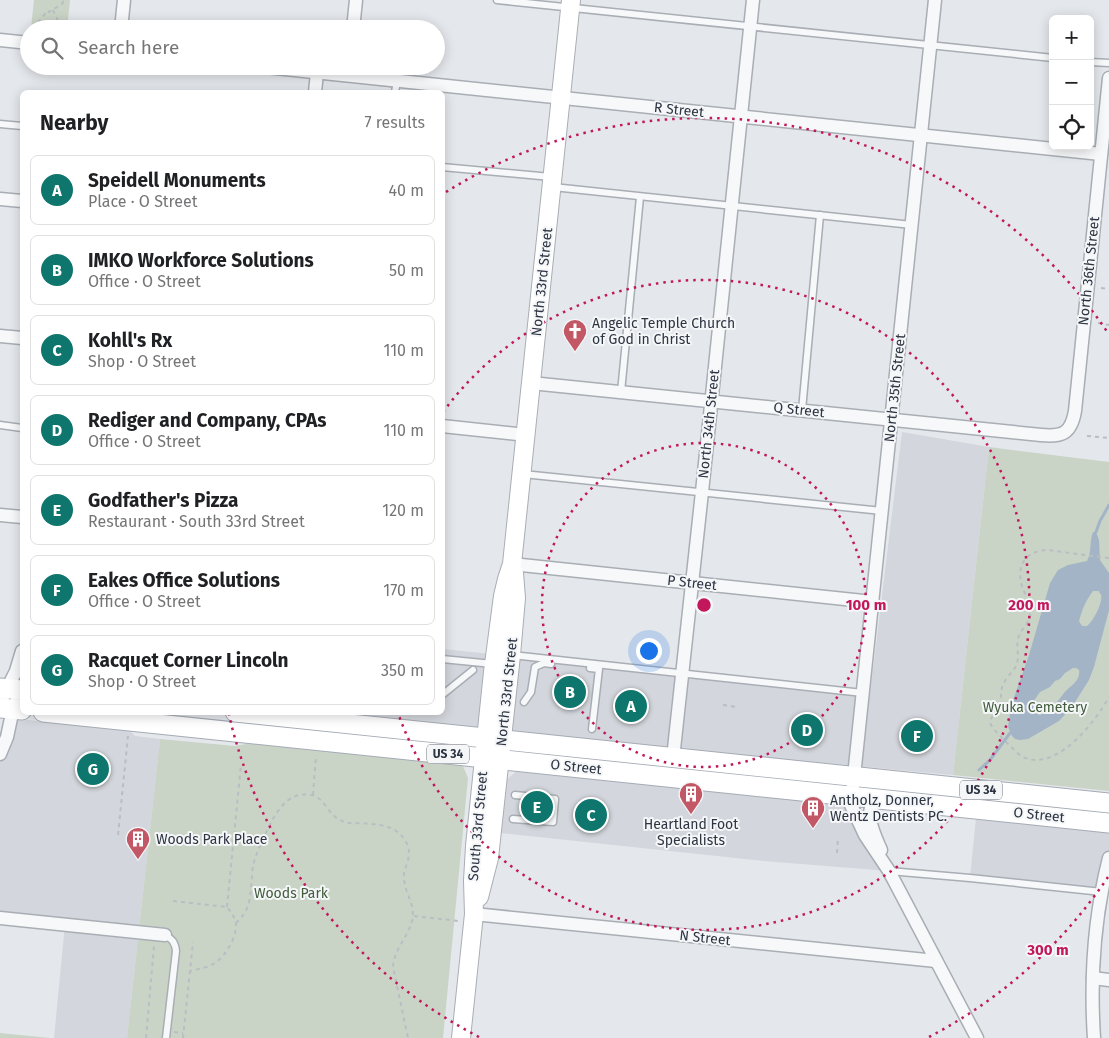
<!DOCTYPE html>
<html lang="en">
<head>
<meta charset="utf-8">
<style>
	:root { --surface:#fff; --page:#f6f6f6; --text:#202124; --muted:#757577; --line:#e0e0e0; --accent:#0f766e }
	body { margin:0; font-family:"Fira Sans",sans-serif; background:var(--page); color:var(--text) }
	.controls { position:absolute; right:15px; top:15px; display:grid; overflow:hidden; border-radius:8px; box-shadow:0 2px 12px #0003 }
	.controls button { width:45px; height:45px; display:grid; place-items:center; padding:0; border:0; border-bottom:1px solid var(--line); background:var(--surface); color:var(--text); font:25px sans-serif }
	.you { position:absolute; left:648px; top:650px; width:18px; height:18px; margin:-12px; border:4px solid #fff; border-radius:50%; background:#1a73e8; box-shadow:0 0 0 8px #1a73e833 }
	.badge { display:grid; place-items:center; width:32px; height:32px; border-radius:50%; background:var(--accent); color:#fff; font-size:16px; font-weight:700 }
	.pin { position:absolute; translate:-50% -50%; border:2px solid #fff; box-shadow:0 1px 5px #0006 }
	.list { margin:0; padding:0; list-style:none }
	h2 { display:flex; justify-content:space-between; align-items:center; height:65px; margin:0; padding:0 20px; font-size:21px }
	h2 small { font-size:16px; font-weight:400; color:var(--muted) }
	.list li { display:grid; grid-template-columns:32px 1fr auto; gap:15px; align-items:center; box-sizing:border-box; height:70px; margin:0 10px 10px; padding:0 10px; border:1px solid var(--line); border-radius:8px }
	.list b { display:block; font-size:19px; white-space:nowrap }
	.list p { margin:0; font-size:16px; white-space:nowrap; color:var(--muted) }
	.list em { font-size:16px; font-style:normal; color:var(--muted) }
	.icon { flex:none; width:28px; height:28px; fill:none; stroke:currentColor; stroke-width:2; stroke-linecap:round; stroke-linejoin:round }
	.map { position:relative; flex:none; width:1109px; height:1038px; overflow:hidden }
	.search { position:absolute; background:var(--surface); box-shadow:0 2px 12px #0003; left:20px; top:20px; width:425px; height:55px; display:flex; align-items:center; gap:12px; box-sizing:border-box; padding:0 18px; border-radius:28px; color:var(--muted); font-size:19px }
	.panel { position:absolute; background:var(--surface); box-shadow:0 2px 12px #0003; left:20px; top:90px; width:425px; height:625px; border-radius:8px }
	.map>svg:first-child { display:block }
</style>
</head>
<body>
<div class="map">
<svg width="1109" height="1038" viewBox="0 0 1109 1038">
	<rect width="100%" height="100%" fill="#e4e7eb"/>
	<g fill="#d3d6dc">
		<polygon points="902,432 989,447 953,775 696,751 509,731 317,713 442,712 443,649 870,694"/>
		<polygon points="28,720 130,731 135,736 160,739 127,1038 54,1038 65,924 0,918 0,754 11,721"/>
		<polygon points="517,771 851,805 889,871 764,861 501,833 506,780"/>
		<polygon points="976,818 1109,832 1109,894 970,878"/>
	</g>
	<g fill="#cad4c6">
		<polygon points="34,0 70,0 67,29 31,28"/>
		<polygon points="989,447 1109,462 1109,791 953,775"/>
		<polygon points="160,739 235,746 252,743 463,766 468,778 443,1038 127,1038"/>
		<polygon points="0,1033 50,1038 0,1038"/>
	</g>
	<path fill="#a3b4c7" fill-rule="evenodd" d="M1093,532H1096L1099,540L1100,560L1109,573V610L1094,667L1089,680L1072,707L1059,721L1028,739L1020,740L1015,739L1012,736L1008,727L1011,706L1029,655L1050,583L1058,570L1068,565L1087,561C1092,552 1089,542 1093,532ZM1093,591H1099C1099,593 1101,594 1101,595C1103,603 1093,622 1087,626H1082L1079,621C1082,610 1086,600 1093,591ZM1073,668H1076L1079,670C1081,681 1070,686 1064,693C1057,702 1051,711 1040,715L1033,712V705L1035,699L1040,692L1050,687L1055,681L1060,679L1065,673Z"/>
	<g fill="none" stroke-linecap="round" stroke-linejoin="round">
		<g stroke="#a3b4c7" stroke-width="3">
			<polyline points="1096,532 1100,521 1109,505"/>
			<polyline points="979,770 990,760 1010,733"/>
		</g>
		<g stroke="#a9aeb5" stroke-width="9">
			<g id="lane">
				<polyline points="497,0 1053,58"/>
				<polyline points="1090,62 1109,63"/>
				<polyline points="395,92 397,81"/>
				<polyline points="0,124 22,126"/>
				<polyline points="442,167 551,177"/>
				<polyline points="553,187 912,225"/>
				<polyline points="621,392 640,197"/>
				<polyline points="802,410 820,215"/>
				<polyline points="0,425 22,428"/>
				<polyline points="523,474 882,511"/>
				<polyline points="512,655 863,693"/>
				<polyline points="442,659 493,664"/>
				<polyline points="590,668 599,669 592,729"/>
				<polyline points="442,695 473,670"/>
				<polyline points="524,702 531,692 535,667 544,663 551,664"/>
				<polyline points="513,819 553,822 555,799 515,795"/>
				<polyline points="889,871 970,878 1102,892"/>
				<path d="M165,935C172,939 175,942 176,951L166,1038"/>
			</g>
		</g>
		<g stroke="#a9aeb5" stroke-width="15">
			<g id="street">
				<polyline points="935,0 851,805 865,835 889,871 977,1038"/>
				<polyline points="121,29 124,0"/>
				<polyline points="353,29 356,0"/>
				<polyline points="0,40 29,43"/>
				<polyline points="256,66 1101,154"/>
				<polyline points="315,92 317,73"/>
				<polyline points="0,199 22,201"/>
				<polyline points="0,336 22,338"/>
				<path d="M531,383L1041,435C1062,437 1071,434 1075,411L1109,78"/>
				<polyline points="442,426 526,435"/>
				<polyline points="0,515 22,517"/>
				<polyline points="512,564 873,602"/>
				<polyline points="0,703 16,671 22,651"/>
				<polyline points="0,754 7,737 13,709 22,688"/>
				<polyline points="673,758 702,492 753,0"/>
				<path d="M880,799C860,808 875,836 881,850"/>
				<polyline points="474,914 936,961"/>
				<polyline points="0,918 165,935"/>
				<polyline points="1093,978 1109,980"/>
				<path d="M1094,1038C1090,977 1094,917 1109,858"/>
			</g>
		</g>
		<g stroke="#a9aeb5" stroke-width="20">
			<g id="secondary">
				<polyline points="479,897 489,858 511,655 516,598 514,573"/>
				<polyline points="461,1038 474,914 473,881 475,846 493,672 503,596 507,579 512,564 571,0"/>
			</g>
		</g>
		<g stroke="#a5abb5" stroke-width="21">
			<g id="primary">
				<polyline points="0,688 22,690"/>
				<polyline points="0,708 22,710"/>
				<polyline points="43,712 1109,823"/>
				<polyline points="235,712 1109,803"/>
			</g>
		</g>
		<g stroke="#babdc2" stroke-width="2" stroke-dasharray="4 4" stroke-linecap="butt">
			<polyline points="53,10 62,29"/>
			<polyline points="48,11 49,12 62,4 64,0"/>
			<polyline points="33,29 48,10"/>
			<polyline points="1101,288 1109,289"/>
			<polyline points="1098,323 1109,325"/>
			<polyline points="1087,436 1109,438"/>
			<path d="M1109,558L1047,550C1028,551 1017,562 1021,583C1024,594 1032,604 1030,616C1028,625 1020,630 1018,639C1016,648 1020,657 1016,666C1014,671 1008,675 1005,681C1000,687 1002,695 1000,703C998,710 991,715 990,723C994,731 1002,737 1008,744C1013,748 1017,754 1023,757C1056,773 1096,721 1109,697"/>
			<polyline points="723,705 736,707"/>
			<polyline points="313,795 316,755"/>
			<polyline points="118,835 128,736"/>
			<polyline points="837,853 838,837"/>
			<path d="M173,901L227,907C231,912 235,917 236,924C237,937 225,958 213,964C207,968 198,969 190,971"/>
			<polyline points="227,907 241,764"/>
			<polyline points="414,916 458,921"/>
			<path d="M236,923C240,919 245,914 247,908C252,896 251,879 253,866C255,856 260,846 264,837C273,818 285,790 311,795C322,797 326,808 333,815C337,819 342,821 347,823C368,824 395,821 406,842C408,845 409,849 409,853C409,862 403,870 404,879C405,894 416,905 412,921C408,937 394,949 393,967L408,1038"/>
			<polyline points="174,1032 183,1033"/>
			<polyline points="146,1038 154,946"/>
			<polyline points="183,1038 193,942"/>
		</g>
		<use href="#lane" stroke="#f7f8f9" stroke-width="6"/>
		<use href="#street" stroke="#f7f8f9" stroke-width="12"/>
		<use href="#secondary" stroke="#fff" stroke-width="18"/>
		<use href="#primary" stroke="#fff" stroke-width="19"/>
	</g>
	<g fill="none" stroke="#c2185b" stroke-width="2.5" stroke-dasharray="2.5 5">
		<circle cx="704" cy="605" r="162"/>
		<path d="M443 412A325 325 0 1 1 398 713"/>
		<path d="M1108 877A487 487 0 0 1 929 1037M479 1037A487 487 0 0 1 229 715M446 192A487 487 0 0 1 1108 333"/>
	</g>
	<defs>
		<g id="church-pin" transform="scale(1.25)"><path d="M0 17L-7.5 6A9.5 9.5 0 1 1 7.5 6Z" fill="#c25765" stroke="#f4f6f8"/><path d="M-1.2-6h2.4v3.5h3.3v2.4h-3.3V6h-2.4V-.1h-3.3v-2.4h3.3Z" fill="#fff"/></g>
		<g id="building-pin" transform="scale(1.25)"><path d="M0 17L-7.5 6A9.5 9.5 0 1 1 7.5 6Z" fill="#c25765" stroke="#f4f6f8"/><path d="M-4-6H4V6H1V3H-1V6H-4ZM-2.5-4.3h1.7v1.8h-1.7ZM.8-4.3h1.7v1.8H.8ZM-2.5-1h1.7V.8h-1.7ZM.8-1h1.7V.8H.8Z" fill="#fff"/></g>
	</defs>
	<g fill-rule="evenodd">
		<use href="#church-pin" x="575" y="331"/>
		<use href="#building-pin" x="691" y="794"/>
		<use href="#building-pin" x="813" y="808"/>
		<use href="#building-pin" x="138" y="839"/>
	</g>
	<g text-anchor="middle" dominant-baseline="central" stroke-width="4" stroke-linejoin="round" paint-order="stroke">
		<g fill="#f4f6f8" stroke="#696e79" stroke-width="1">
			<rect x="427" y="744.5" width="42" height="19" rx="4"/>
			<rect x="960" y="780.5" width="42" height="19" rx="4"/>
		</g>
		<g font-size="12" font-weight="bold" fill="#2d3442">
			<text x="448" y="754">US 34</text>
			<text x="981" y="790">US 34</text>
		</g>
		<g font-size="14" fill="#2d3442" stroke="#f4f6f8">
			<text transform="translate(679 110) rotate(6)">R Street</text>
			<text transform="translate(1089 271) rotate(-84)">North 36th Street</text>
			<text transform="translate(542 282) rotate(-84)">North 33rd Street</text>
			<text transform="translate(895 388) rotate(-84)">North 35th Street</text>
			<text transform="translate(799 410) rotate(6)">Q Street</text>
			<text transform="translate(709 424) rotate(-84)">North 34th Street</text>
			<text transform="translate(692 583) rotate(6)">P Street</text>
			<text transform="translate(507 692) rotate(-84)">North 33rd Street</text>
			<text transform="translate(576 767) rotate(6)">O Street</text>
			<text transform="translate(1039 815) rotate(6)">O Street</text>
			<text transform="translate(478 826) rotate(-85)">South 33rd Street</text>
			<text transform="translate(705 938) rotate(6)">N Street</text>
		</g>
		<g font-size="14" fill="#2d3442" stroke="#f4f6f8" text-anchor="start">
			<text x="592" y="323">Angelic Temple Church<tspan x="592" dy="16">of God in Christ</tspan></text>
			<text x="830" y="800">Antholz, Donner,<tspan x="830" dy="16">Wentz Dentists PC.</tspan></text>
			<text x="691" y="824" text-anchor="middle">Heartland Foot<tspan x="691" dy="16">Specialists</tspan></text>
			<text x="156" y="839">Woods Park Place</text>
		</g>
		<g font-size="14" fill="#425c3c" stroke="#f4f6f8">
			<text x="1035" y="707">Wyuka Cemetery</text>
			<text x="291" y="893">Woods Park</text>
		</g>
	</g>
	<circle cx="704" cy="605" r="8" fill="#c2185b" stroke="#f4f6f8" stroke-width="2.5"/>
	<g font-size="15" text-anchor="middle" font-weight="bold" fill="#c2185b" stroke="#f4f6f8" stroke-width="4" stroke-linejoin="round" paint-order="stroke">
		<text x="866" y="610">100 m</text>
		<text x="1029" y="610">200 m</text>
		<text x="1048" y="955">300 m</text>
	</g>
</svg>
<div class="controls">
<button>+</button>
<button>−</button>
<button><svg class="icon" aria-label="locate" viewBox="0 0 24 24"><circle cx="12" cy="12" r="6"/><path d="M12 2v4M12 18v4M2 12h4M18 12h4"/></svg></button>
</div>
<div class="you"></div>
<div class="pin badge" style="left:631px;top:706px">A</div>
<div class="pin badge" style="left:570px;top:692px">B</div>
<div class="pin badge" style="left:591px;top:815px">C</div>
<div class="pin badge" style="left:807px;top:730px">D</div>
<div class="pin badge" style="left:537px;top:807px">E</div>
<div class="pin badge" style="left:917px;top:736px">F</div>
<div class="pin badge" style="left:93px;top:769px">G</div>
<div class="search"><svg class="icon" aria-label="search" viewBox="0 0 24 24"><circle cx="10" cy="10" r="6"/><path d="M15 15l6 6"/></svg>Search here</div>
<section class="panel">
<h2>Nearby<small>7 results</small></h2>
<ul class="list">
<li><span class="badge">A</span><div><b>Speidell Monuments</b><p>Place · O Street</p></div><em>40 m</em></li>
<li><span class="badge">B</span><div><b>IMKO Workforce Solutions</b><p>Office · O Street</p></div><em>50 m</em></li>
<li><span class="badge">C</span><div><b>Kohll's Rx</b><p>Shop · O Street</p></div><em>110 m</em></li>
<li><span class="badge">D</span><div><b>Rediger and Company, CPAs</b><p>Office · O Street</p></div><em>110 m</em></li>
<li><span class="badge">E</span><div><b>Godfather's Pizza</b><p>Restaurant · South 33rd Street</p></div><em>120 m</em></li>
<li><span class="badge">F</span><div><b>Eakes Office Solutions</b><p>Office · O Street</p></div><em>170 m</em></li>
<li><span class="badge">G</span><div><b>Racquet Corner Lincoln</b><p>Shop · O Street</p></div><em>350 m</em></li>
</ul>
</section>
</div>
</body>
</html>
